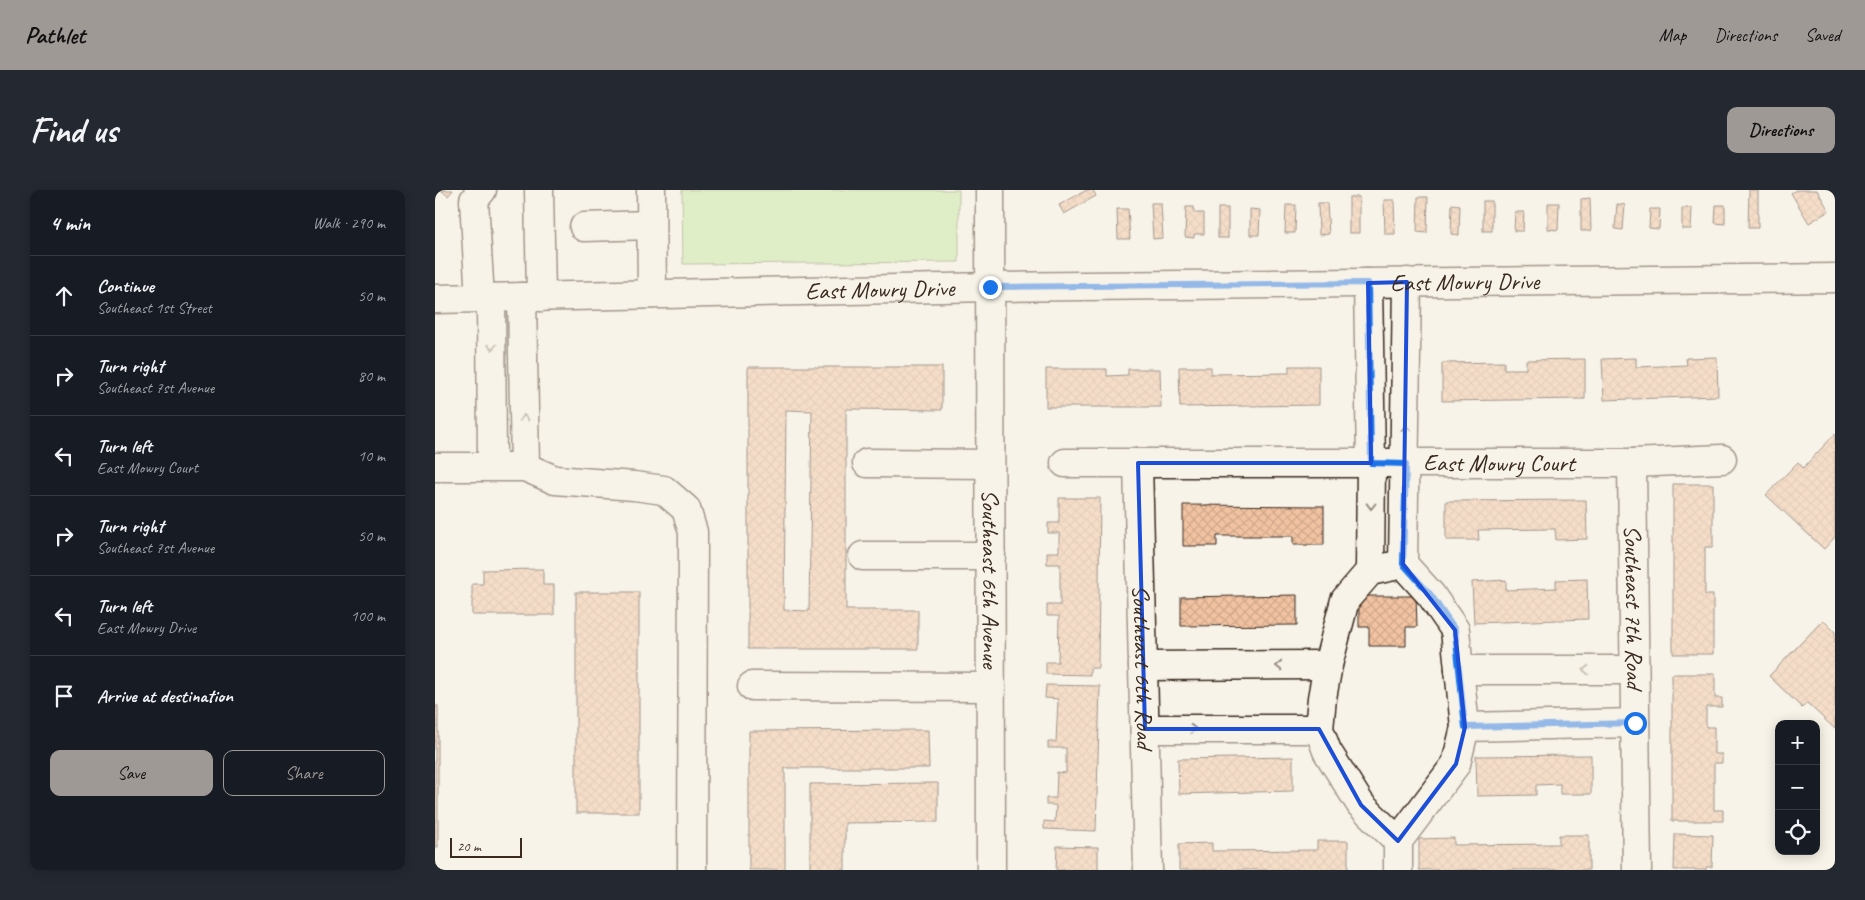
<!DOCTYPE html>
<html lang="en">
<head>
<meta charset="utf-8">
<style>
	:root { --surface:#171b24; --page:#242831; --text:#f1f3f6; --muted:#9ea1a6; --line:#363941; --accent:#9f9995 }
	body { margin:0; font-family:Caveat,sans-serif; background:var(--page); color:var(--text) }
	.controls { position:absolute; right:15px; bottom:15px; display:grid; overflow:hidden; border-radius:10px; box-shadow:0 2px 12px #0003 }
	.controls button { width:45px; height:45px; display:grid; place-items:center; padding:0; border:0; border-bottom:1px solid var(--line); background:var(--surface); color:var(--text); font:25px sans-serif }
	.scale { position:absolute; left:15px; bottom:12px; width:72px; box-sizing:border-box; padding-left:5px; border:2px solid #3b2a1e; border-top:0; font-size:14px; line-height:18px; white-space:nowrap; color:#3b2a1e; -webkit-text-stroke:4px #f7f3e8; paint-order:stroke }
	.stop { position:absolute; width:15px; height:15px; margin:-11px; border:4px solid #1a73e8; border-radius:50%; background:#fff }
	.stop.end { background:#1a73e8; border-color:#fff; box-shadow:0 1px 5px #0008 }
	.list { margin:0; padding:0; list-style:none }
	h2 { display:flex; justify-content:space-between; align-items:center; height:65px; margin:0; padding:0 20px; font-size:21px }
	h2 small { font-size:16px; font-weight:400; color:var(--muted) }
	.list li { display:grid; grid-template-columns:32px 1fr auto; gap:15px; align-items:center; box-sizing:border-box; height:80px; padding:0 20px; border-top:1px solid var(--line) }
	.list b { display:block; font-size:19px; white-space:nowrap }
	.list p { margin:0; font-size:16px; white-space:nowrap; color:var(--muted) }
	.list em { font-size:16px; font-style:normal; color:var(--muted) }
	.actions { display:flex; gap:10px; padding:15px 20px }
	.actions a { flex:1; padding:11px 0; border:1px solid var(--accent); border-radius:10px; text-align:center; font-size:18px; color:var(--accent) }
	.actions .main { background:var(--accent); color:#111 }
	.icon { flex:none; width:28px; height:28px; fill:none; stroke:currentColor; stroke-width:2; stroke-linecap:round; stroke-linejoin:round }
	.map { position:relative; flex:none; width:1400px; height:680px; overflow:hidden; border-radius:10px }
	header { display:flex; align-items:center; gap:30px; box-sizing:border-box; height:70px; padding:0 25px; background:var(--accent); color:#111 }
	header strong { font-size:24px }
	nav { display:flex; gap:28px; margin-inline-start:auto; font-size:18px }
	.intro { display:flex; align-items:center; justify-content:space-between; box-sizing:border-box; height:120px; padding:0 30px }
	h1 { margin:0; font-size:35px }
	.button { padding:12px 22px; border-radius:10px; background:var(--accent); color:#111; font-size:18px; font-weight:700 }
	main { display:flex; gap:30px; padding:0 30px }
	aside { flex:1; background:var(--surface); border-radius:10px; box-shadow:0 2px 12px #0003 }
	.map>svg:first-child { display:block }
</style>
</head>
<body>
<header>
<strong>Pathlet</strong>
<nav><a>Map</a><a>Directions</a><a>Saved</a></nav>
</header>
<div class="intro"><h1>Find us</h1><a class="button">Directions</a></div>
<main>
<aside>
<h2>4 min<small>Walk · 290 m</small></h2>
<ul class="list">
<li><svg class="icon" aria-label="ahead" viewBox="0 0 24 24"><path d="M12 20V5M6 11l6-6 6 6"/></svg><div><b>Continue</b><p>Southeast 1st Street</p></div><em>50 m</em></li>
<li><svg class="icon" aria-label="right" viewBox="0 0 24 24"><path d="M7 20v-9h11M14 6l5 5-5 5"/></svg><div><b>Turn right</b><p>Southeast 7st Avenue</p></div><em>80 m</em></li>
<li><svg class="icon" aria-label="left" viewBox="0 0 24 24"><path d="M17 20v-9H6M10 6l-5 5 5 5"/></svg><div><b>Turn left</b><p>East Mowry Court</p></div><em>10 m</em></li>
<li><svg class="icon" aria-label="right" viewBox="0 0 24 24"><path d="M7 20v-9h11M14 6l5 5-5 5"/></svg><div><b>Turn right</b><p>Southeast 7st Avenue</p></div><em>50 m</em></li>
<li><svg class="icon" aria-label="left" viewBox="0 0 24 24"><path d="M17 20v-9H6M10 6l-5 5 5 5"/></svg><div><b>Turn left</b><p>East Mowry Drive</p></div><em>100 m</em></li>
<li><svg class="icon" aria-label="arrive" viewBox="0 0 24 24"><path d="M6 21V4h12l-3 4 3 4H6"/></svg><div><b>Arrive at destination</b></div></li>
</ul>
<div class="actions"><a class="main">Save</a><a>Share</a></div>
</aside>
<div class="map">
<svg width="1400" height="680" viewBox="0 0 1400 680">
	<defs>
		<pattern id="building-cross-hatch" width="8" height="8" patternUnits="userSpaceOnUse" patternTransform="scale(1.25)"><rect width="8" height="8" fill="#f2c3a2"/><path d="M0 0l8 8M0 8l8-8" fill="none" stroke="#d0a88b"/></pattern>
	</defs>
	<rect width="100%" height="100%" fill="#f7f3e8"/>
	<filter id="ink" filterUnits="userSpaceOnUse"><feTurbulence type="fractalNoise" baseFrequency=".02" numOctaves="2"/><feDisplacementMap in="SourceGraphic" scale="10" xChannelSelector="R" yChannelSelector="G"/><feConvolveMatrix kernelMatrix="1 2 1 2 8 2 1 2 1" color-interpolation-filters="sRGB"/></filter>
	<g filter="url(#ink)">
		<polygon fill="#c3e8a2" stroke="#7f8960" points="247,0 524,0 524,72 248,74"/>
		<g fill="url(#building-cross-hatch)" stroke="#3b2a1e" fill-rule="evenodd">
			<polygon points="6,0 18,0 13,6"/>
			<polygon points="652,0 658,0 661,6 629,24 624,15"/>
			<polygon points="1314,0 1323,0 1323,38 1313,38"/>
			<polygon points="1361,0 1382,0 1394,21 1374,33 1356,3"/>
			<rect x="914" y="7" width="10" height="36"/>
			<polygon points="983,7 993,7 992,43 982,42"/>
			<polygon points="1155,8 1156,41 1146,41 1146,9"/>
			<polygon points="949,10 959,10 960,44 950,44"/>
			<rect x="1048" y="11" width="9" height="30"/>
			<polygon points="716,13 726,13 728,48 718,49"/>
			<polygon points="883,13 892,13 894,44 884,45"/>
			<polygon points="1113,13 1124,13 1123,40 1113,39"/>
			<polygon points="1017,14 1025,15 1024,45 1016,44"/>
			<polygon points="1182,14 1190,15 1188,40 1180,39"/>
			<polygon points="851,15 861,15 860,43 850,43"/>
			<polygon points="1281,15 1290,15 1290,34 1280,33"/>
			<polygon points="751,17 759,17 759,23 769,23 769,44 759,44 759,48 750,47"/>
			<rect x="783" y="18" width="10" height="30"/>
			<polygon points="1247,18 1257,18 1256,39 1247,39"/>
			<polygon points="682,19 693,19 695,49 683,49"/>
			<polygon points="815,19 825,20 824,45 815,45"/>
			<polygon points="1215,19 1225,19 1224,39 1214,38"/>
			<polygon points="1080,22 1089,22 1088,41 1079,41"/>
			<polygon points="1282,167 1283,206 1169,210 1167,169 1201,168 1201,177 1252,175 1251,168"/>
			<polygon points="1150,169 1150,209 1007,211 1007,173 1069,172 1069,179 1091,179 1091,170"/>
			<polygon points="854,176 884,176 884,215 745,217 744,177 776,177 776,184 854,183"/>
			<path d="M313,177H507V220L411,219V420H483V459H313ZM351,220L377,221L374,421L349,420Z"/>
			<polygon points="611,179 672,179 672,186 693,185 693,179 725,179 726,217 611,217"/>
			<polygon points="1400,244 1400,347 1389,359 1331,305 1363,272 1368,278"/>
			<polygon points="1238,294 1278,294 1278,357 1270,357 1270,405 1278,405 1278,464 1238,464"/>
			<polygon points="624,308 665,308 663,478 655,478 655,485 611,484 611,472 623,472 624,426 612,426 612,415 625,415 625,374 612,374 612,362 624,362 624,343 613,343 613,333 624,333"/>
			<polygon points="1151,310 1152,349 1121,350 1120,339 1043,340 1044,350 1011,350 1011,311"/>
			<polygon points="748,315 889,316 889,355 858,355 858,346 782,346 782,356 748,356"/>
			<polygon points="108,379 108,395 119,395 119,425 37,425 37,394 48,394 48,380"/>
			<polygon points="1152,389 1153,429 1039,433 1037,392 1071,390 1071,400 1121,398 1121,390"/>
			<rect x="141" y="402" width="63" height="221"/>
			<polygon points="862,405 862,435 746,436 746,407"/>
			<polygon points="924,406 981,406 982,437 971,437 971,456 934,456 934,437 924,437"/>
			<polygon points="1388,430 1400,442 1400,539 1372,513 1367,518 1334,486"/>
			<polygon points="1237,484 1280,484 1280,508 1287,508 1287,517 1271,517 1271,537 1279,537 1279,564 1287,564 1287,573 1279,573 1279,620 1288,620 1288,631 1237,631"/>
			<polygon points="611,495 665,496 661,641 609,639 609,631 620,632 621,615 611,615 611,608 621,608 622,582 631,583 631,558 613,558 613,552 621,552 623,509 610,508"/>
			<rect x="0" y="516" width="3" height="141"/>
			<polygon points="493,540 494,578 350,578 350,680 314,680 314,541"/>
			<polygon points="1156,565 1156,604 1125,604 1125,594 1101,595 1101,605 1042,606 1041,566"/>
			<polygon points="858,567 858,601 744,604 743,569"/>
			<polygon points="503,593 503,632 410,633 410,680 375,680 375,594"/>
			<polygon points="1240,644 1278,645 1277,677 1271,677 1271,680 1239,680"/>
			<polygon points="1124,645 1154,645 1154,680 984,680 984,649 1019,648 1019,655 1124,654"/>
			<polygon points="882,651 913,651 913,680 744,680 744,654 777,653 777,661 882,660"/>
			<polygon points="622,656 663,657 663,680 621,680"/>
		</g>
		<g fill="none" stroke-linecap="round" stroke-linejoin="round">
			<g stroke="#3b2a1e" stroke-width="31">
				<g id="minor">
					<polyline points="104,0 106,107"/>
					<polyline points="216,0 217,104"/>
					<path id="s1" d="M555,0L556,680"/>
					<polyline points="149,37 216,35"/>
					<polyline points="933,93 936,273 935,381"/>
					<polyline points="87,107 90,277"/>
					<polyline points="45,108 39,10 47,0"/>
					<polyline points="56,108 57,276"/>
					<path id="s2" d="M0,109L555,97L1400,88"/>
					<polyline points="432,273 555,274"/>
					<path id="s3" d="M630,273H1197L1287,269"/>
					<path id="s4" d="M703,273L713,680"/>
					<path id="s5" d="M1197,273L1202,680"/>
					<polyline points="0,277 90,277 120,290 199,296 229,300 251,319 258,342 257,680"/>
					<polyline points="428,366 556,366"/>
					<polyline points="968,374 972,92"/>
					<polyline points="708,476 893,475"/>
					<polyline points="1024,480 1199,480"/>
					<polyline points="317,496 556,497"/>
					<polyline points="1030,537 1200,533"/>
					<polyline points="710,539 884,539"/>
					<polyline points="963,680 963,651 1021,574 1030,537 1020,440 996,405 968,374 935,381 910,410 893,475 887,508 884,539 892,561 926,615 963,651"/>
				</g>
			</g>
			<use href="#minor" stroke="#f7f3e8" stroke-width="28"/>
		</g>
		<defs><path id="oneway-chevron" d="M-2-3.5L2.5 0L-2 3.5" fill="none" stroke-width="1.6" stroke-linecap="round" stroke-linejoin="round" transform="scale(1.25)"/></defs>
		<g stroke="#998e83">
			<use href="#oneway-chevron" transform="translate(57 157) rotate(90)"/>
			<use href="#oneway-chevron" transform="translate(89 228) rotate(-91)"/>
			<use href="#oneway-chevron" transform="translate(971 238) rotate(-90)"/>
			<use href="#oneway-chevron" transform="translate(936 316) rotate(91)"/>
			<use href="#oneway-chevron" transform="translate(844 476) rotate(180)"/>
			<use href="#oneway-chevron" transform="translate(1151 480) rotate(180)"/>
			<use href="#oneway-chevron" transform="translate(758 539)"/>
		</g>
	</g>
	<g fill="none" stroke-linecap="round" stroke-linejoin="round" filter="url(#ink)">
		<polyline stroke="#1a73e8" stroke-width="6" points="555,97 933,93 936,273 971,274 968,374 996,405 1020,440 1030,537 1200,533"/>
	</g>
	<path d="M0 0H1400V680H0ZM972,92L968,374L1020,440L1030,537L1021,574L963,651L926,615L884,539H710L703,273H936L933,93Z" fill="#f7f3e8" fill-opacity=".55" fill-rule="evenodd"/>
	<path fill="none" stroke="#1d4ed8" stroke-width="4" stroke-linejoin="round" d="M972,92L968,374L1020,440L1030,537L1021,574L963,651L926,615L884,539H710L703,273H936L933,93Z"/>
	<g text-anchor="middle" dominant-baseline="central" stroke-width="4.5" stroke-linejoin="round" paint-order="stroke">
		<g font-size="24" fill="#3b2a1e" stroke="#f7f3e8">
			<text stroke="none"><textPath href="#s2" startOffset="1030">East Mowry Drive</textPath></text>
			<text stroke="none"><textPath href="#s2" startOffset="445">East Mowry Drive</textPath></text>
			<text stroke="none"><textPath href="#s3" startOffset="434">East Mowry Court</textPath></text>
			<text stroke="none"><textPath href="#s1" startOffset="389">Southeast 6th Avenue</textPath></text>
			<text stroke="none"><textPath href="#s5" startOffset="144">Southeast 7th Road</textPath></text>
			<text stroke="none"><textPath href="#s4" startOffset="204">Southeast 6th Road</textPath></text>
		</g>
	</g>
</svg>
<div class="controls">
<button>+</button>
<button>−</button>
<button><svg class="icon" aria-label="locate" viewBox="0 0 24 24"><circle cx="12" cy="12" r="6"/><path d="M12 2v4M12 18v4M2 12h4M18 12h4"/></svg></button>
</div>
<div class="scale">20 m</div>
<div class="stop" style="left:1200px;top:533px"></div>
<div class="stop end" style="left:555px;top:97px"></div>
</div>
</main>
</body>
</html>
